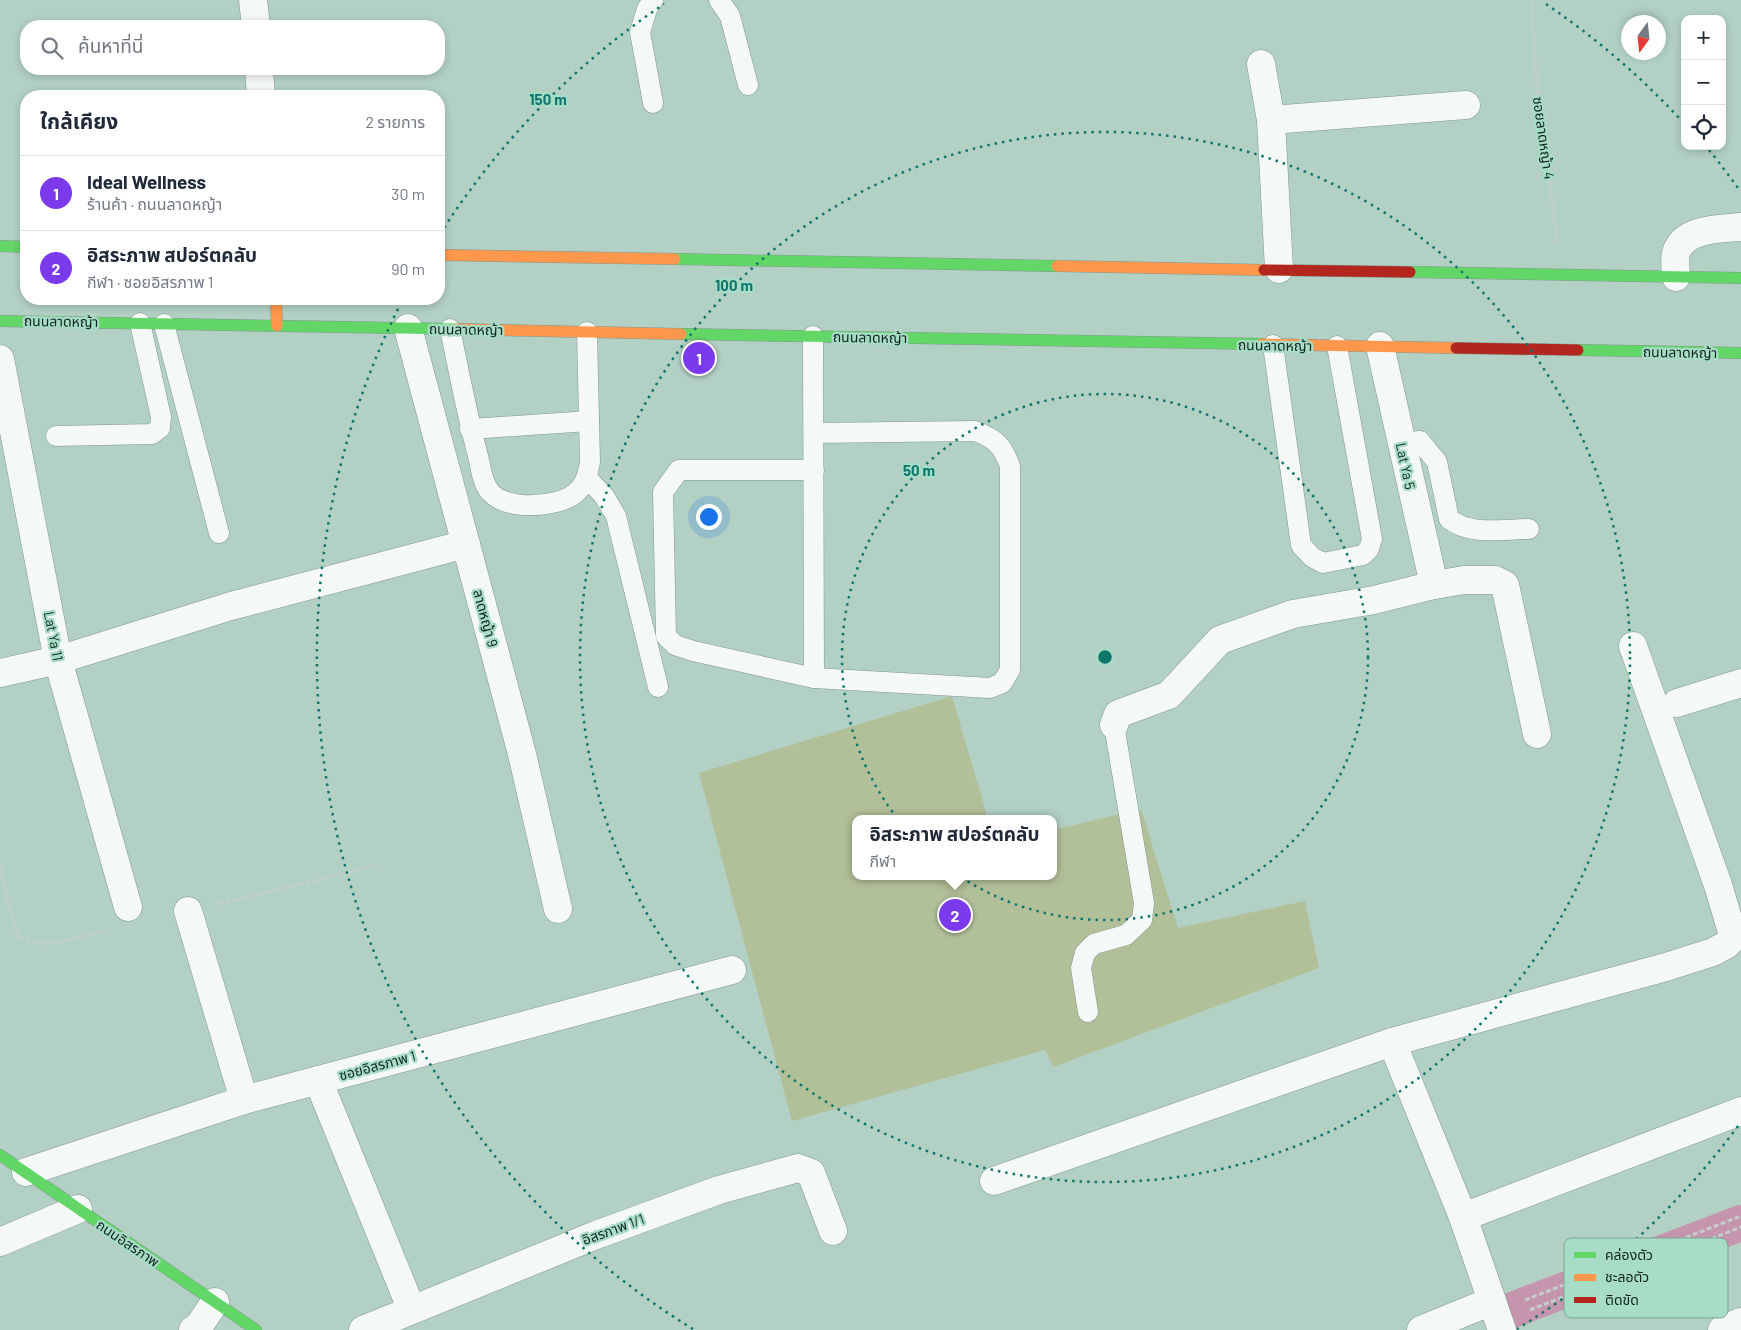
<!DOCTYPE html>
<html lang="th">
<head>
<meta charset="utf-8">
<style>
	:root { --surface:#fff; --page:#f2f2f3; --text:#1f2937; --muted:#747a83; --line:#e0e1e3; --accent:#7c3aed }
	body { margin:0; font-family:Barlow,"Noto Sans Thai",sans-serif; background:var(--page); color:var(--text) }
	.controls { position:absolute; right:15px; top:15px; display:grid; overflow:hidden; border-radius:10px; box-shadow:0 2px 8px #0003 }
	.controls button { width:45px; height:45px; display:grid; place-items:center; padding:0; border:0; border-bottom:1px solid var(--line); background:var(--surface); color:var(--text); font:25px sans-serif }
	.compass { position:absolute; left:1621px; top:15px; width:45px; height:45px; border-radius:50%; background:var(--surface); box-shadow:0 2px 8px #0003; rotate:195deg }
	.you { position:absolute; left:708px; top:516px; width:18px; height:18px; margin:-12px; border:4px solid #fff; border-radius:50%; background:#1a73e8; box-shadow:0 0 0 8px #1a73e833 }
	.badge { display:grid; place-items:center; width:32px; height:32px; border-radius:50%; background:var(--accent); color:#fff; font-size:16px; font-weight:700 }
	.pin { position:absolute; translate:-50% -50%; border:2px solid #fff; box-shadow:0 1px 5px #0006 }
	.popup { position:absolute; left:852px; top:815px; width:205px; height:65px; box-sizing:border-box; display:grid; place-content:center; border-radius:10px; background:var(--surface); filter:drop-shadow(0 1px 4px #0005); font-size:16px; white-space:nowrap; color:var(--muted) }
	.popup b { font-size:19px; color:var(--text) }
	.popup::after { content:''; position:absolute; left:50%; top:100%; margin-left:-10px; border:10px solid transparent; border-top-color:var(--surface) }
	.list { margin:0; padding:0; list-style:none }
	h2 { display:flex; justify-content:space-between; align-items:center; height:65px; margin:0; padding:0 20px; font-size:21px }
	h2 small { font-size:16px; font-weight:400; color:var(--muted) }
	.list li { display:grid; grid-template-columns:32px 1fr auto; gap:15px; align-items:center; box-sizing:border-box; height:75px; padding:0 20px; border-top:1px solid var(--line) }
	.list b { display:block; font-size:19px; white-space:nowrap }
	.list p { margin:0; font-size:16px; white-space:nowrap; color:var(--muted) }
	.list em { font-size:16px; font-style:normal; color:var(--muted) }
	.icon { flex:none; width:28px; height:28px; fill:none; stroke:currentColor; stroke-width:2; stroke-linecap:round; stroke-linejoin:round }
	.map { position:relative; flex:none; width:1741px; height:1330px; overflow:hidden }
	.search { position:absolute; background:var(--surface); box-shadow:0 2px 8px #0003; left:20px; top:20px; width:425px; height:55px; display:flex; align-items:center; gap:12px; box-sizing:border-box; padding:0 18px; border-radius:20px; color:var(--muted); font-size:19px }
	.panel { position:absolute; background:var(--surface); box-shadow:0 2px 8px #0003; left:20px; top:90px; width:425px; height:215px; border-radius:20px }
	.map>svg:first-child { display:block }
</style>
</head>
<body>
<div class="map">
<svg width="1741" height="1330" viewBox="0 0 1741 1330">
	<rect width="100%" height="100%" fill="#b3d0c4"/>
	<polygon fill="#b2c09a" points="952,696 988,819 856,819 856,876 1054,876 1054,830 1141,809 1178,928 1305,901 1319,968 1053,1067 1045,1050 792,1121 699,773"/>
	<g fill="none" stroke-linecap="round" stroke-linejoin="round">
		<polyline stroke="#c594ad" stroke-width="36" points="1507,1312 1741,1223"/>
		<g stroke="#81978f" stroke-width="21">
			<g id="lane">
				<polyline points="653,0 647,9 640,32 653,103"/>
				<polyline points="719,0 730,16 748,85"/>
				<polyline points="164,324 219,533"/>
				<path d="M450,329C459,372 467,414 478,456C481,468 482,483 490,492C505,508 536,507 556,502C578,497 587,484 590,462L587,332"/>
				<polyline points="813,336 814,678"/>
				<polyline points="1273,345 1301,545 1312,557 1323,563 1363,555 1369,549 1372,539 1337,346"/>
				<polyline points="470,429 589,421"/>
				<path d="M814,433L975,431C996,439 1002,445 1010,466V670L1002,683L990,688L814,678L693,651L675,645L666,636L663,492L679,470H814"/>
				<polyline points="56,436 152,434 160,428 161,417 140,323"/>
				<path d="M1401,443L1420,441L1437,462L1449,519C1471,536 1502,529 1529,529"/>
				<polyline points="587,478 604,496 616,516 658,687"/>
				<polyline points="1088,1012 1081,968 1085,953 1094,944 1126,935 1142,920 1144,903 1114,725"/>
			</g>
		</g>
		<g stroke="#81978f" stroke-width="29">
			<g id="street">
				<polyline points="253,0 256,26"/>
				<polyline points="1261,64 1271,120"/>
				<polyline points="259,69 261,96"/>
				<polyline points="1279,269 1271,120 1466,105"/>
				<path d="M1676,277C1676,270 1674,260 1676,253C1684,228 1719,229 1741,227"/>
				<polyline points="408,328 522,754 558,909"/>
				<polyline points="1380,346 1434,585"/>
				<polyline points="0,359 58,660 128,907"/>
				<polyline points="0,673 58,660 231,606 466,544"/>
				<polyline points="1677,703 1741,683"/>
				<polyline points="1114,725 1118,714 1169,695 1220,640 1293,614 1374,600 1434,585 1464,580 1495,580 1505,585 1537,734"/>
				<polyline points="188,911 244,1100"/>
				<polyline points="1392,1042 1463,1217 1502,1330"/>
				<polyline points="318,1080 411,1308"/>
				<polyline points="26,1172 244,1100 732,970"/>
				<polyline points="994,1181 1392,1042 1666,967 1713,952 1726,945 1731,940 1732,932 1718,885 1633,646"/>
				<polyline points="1463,1217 1741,1111"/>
				<polyline points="0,1242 78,1209"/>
				<polyline points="193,1330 199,1326 215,1302"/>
				<polyline points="363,1330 596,1235 719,1190 798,1168 811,1173 833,1231"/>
				<polyline points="1421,1330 1492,1301"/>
				<polyline points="1722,1330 1741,1322"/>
			</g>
		</g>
		<g stroke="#81978f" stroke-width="12">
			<g id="fast">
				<polyline points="0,246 26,247"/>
				<polyline points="675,259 1057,266"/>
				<polyline points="1410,272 1741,278"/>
				<polyline points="0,321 457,329"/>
				<polyline points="681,334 1262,344"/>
				<polyline points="1578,350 1741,353"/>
				<polyline points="0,1155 256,1330"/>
			</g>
		</g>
		<g stroke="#81978f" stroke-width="12">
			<g id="slow">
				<polyline points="439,255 675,259"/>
				<polyline points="1057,266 1264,270"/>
				<polyline points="276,299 277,326"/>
				<polyline points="457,329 681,334"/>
				<polyline points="1262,344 1456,348"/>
			</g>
		</g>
		<g stroke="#81978f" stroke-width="12">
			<g id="jam">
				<polyline points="1264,270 1410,272"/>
				<polyline points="1456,348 1578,350"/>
			</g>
		</g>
		<g stroke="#c5cecb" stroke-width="3" stroke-dasharray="5 2.5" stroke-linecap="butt">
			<polyline points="1531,0 1537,88 1558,243"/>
			<path d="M0,864C3,876 12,928 18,935C35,954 85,935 107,930"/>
			<polyline points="218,904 380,865"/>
			<polyline points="1525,1300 1741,1216"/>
			<polyline points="1530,1310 1741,1227"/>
		</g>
		<use href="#lane" stroke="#f4f8f6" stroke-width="20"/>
		<use href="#street" stroke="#f4f8f6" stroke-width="28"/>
		<use href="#fast" stroke="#63d668" stroke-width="11"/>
		<use href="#slow" stroke="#ff974d" stroke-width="11"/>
		<use href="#jam" stroke="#b3261e" stroke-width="11"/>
	</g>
	<g fill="none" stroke="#0f766e" stroke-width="2.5" stroke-dasharray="2.5 5">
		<circle cx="1105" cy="657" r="263"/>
		<circle cx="1105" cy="657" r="525"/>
		<path d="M1738 1126A788 788 0 0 1 1517 1329M693 1329A788 788 0 0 1 403 299M440 234A788 788 0 0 1 664 4M1546 4A788 788 0 0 1 1681 120M1709 150A788 788 0 0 1 1738 188"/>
	</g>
	<g text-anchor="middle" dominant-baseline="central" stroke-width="4.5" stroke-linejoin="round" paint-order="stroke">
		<g font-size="14" fill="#10251e" stroke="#a7dcc7">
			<text transform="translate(1544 138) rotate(82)">ซอยลาดหญ้า 4</text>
			<text transform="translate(61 321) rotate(1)">ถนนลาดหญ้า</text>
			<text transform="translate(466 329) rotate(1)">ถนนลาดหญ้า</text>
			<text transform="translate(870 337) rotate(1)">ถนนลาดหญ้า</text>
			<text transform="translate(1275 345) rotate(1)">ถนนลาดหญ้า</text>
			<text transform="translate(1680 352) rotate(1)">ถนนลาดหญ้า</text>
			<text transform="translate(1406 466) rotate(78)">Lat Ya 5</text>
			<text transform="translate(486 618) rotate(75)">ลาดหญ้า 9</text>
			<text transform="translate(54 636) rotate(79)">Lat Ya 11</text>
			<text transform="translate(377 1065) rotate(-15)">ซอยอิสรภาพ 1</text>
			<text transform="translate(613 1229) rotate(-20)">อิสรภาพ 1/1</text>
			<text transform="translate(128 1243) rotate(34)">ถนนอิสรภาพ</text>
		</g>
	</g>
	<rect x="1564" y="1238" width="164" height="80" rx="8" fill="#a7dcc7" stroke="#7aa594" stroke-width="1"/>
	<rect x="1574" y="1252" width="22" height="6" fill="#63d668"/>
	<rect x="1574" y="1274" width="22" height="7" fill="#ff974d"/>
	<rect x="1574" y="1297" width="22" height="6" fill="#b3261e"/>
	<g font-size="14" fill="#10251e">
		<text x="1605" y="1260">คล่องตัว</text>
		<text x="1605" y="1282">ชะลอตัว</text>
		<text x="1605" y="1305">ติดขัด</text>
	</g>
	<circle cx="1105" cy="657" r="8" fill="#0f766e" stroke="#a7dcc7" stroke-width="2.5"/>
	<g font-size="15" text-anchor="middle" font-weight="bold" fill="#0f766e" stroke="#a7dcc7" stroke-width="4.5" stroke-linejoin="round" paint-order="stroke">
		<text x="548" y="105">150 m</text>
		<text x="734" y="291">100 m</text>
		<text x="919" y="476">50 m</text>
	</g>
</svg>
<div class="controls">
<button>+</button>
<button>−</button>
<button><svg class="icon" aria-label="locate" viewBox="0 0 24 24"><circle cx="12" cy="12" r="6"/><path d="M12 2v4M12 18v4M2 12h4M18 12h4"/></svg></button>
</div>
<svg class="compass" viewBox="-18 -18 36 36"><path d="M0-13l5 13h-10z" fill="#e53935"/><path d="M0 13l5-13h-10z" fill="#747a83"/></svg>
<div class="you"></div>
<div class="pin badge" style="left:699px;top:358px">1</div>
<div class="pin badge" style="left:955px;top:915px">2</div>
<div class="popup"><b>อิสระภาพ สปอร์ตคลับ</b>กีฬา</div>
<div class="search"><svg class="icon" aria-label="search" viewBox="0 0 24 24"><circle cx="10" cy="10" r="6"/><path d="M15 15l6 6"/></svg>ค้นหาที่นี่</div>
<section class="panel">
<h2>ใกล้เคียง<small>2 รายการ</small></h2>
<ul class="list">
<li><span class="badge">1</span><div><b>Ideal Wellness</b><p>ร้านค้า · ถนนลาดหญ้า</p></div><em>30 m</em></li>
<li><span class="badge">2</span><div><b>อิสระภาพ สปอร์ตคลับ</b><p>กีฬา · ซอยอิสรภาพ 1</p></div><em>90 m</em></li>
</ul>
</section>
</div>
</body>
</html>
